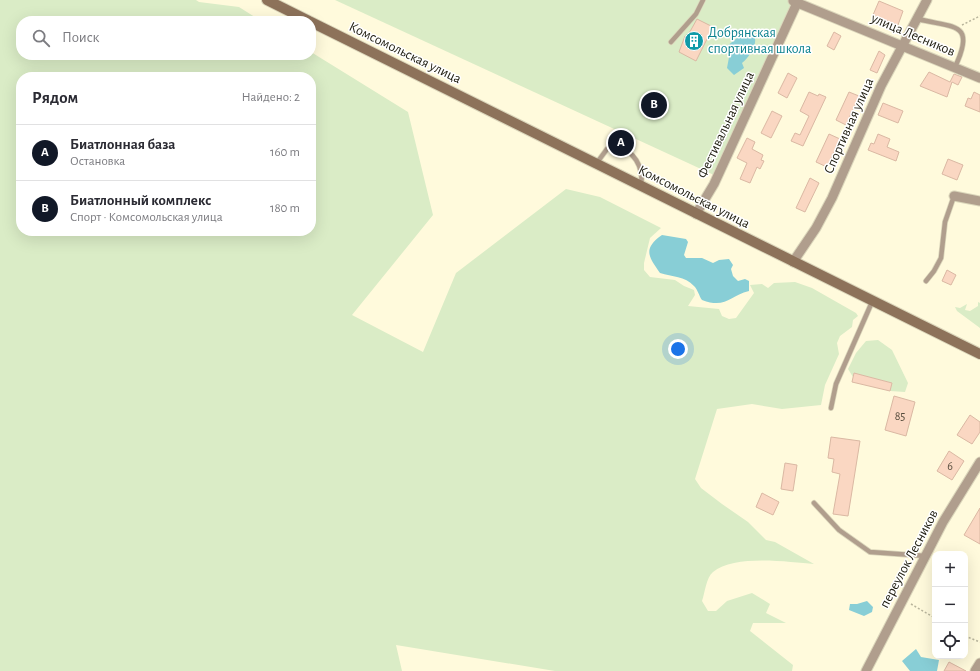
<!DOCTYPE html>
<html lang="ru">
<head>
<meta charset="utf-8">
<style>
	:root { --surface:#fff; --page:#f7f7f7; --text:#2b2b33; --muted:#7c7c81; --line:#e1e1e2; --accent:#111827 }
	body { margin:0; font-family:"Alegreya Sans",sans-serif; background:var(--page); color:var(--text) }
	.controls { position:absolute; right:12px; bottom:12px; display:grid; overflow:hidden; border-radius:8px; box-shadow:0 4px 16px #0002 }
	.controls button { width:36px; height:36px; display:grid; place-items:center; padding:0; border:0; border-bottom:1px solid var(--line); background:var(--surface); color:var(--text); font:20px sans-serif }
	.you { position:absolute; left:678px; top:349px; width:14px; height:14px; margin:-10px; border:3px solid #fff; border-radius:50%; background:#1a73e8; box-shadow:0 0 0 6px #1a73e833 }
	.badge { display:grid; place-items:center; width:26px; height:26px; border-radius:50%; background:var(--accent); color:#fff; font-size:13px; font-weight:700 }
	.pin { position:absolute; translate:-50% -50%; border:2px solid #fff; box-shadow:0 1px 4px #0006 }
	.list { margin:0; padding:0; list-style:none }
	h2 { display:flex; justify-content:space-between; align-items:center; height:52px; margin:0; padding:0 16px; font-size:17px }
	h2 small { font-size:13px; font-weight:400; color:var(--muted) }
	.list li { display:grid; grid-template-columns:26px 1fr auto; gap:12px; align-items:center; box-sizing:border-box; height:56px; padding:0 16px; border-top:1px solid var(--line) }
	.list b { display:block; font-size:15px; white-space:nowrap }
	.list p { margin:0; font-size:13px; white-space:nowrap; color:var(--muted) }
	.list em { font-size:13px; font-style:normal; color:var(--muted) }
	.icon { flex:none; width:22px; height:22px; fill:none; stroke:currentColor; stroke-width:2; stroke-linecap:round; stroke-linejoin:round }
	.map { position:relative; flex:none; width:980px; height:671px; overflow:hidden }
	.search { position:absolute; background:var(--surface); box-shadow:0 4px 16px #0002; left:16px; top:16px; width:300px; height:44px; display:flex; align-items:center; gap:10px; box-sizing:border-box; padding:0 14px; border-radius:16px; color:var(--muted); font-size:15px }
	.panel { position:absolute; background:var(--surface); box-shadow:0 4px 16px #0002; left:16px; top:72px; width:300px; height:164px; border-radius:16px }
	.map>svg:first-child { display:block }
</style>
</head>
<body>
<div class="map">
<svg width="980" height="671" viewBox="0 0 980 671">
	<rect width="100%" height="100%" fill="#fffadc"/>
	<g fill="#daecc6" fill-rule="evenodd">
		<path d="M0,0H196L199,2L239,7L261,21H21V55H311V52L408,112L433,215L352,315L423,352L456,273L566,189L600,197L661,228L650,238L644,263V270L650,277L675,280L684,286L694,290L695,295L688,306L719,309L722,316L729,319L736,318L754,293L750,285L762,284L768,288L774,283L795,282L812,288L856,313L858,316L853,320L852,327L840,336L837,343L839,354L825,385L821,405L782,409L752,404L717,409L695,479L701,488L722,504L748,522L766,540L775,542L814,564C789,562 734,554 713,572C706,578 705,592 702,601L708,611H716L727,601L752,593L770,604L766,613L786,623H753L750,631L793,665L792,671H555L396,645L402,671H0ZM21,77H311V231H21Z"/>
		<polygon points="335,0 793,0 714,175"/>
		<polygon points="978,302 980,303 980,328 957,311 955,307 960,308 967,304 965,310 970,311 978,306"/>
		<polygon points="878,340 892,350 908,383 905,392 890,391 892,383 854,373 853,377 848,369 856,353 866,341"/>
	</g>
	<g fill="#88ced6">
		<path d="M746,31C765,34 750,57 742,63L744,68L734,75L727,68L730,52L727,46Z"/>
		<path d="M662,235L686,239L688,242L684,255L686,258H702L713,263L719,260L729,259L733,265L731,269L733,276L738,281L745,279L749,281V291C729,296 726,309 702,300C699,296 698,290 694,286C685,276 672,277 660,273C649,257 642,249 662,235Z"/>
		<polygon points="867,601 873,607 872,612 864,616 849,610 850,604 857,604"/>
		<polygon points="916,649 921,657 939,660 937,671 910,671 902,661"/>
	</g>
	<g fill="#fad7c2" stroke="#dab8a3">
		<polygon points="879,1 903,11 898,25 873,15"/>
		<polygon points="697,19 713,27 696,61 679,52 685,36 687,37"/>
		<polygon points="834,32 841,36 834,50 827,46"/>
		<polygon points="879,51 885,55 877,73 870,70"/>
		<polygon points="929,72 950,82 954,74 962,77 958,85 952,82 947,97 920,86"/>
		<polygon points="788,73 797,78 787,98 778,93"/>
		<polygon points="809,92 818,96 819,94 826,97 803,146 791,141 795,133 800,135 809,116 800,111"/>
		<polygon points="849,92 859,96 846,125 836,120"/>
		<polygon points="974,92 980,95 980,112 965,106 968,98 971,99"/>
		<polygon points="883,103 903,111 898,123 878,115"/>
		<polygon points="772,111 782,116 771,138 761,133"/>
		<polygon points="829,134 840,139 827,167 816,162"/>
		<polygon points="878,134 890,139 887,147 899,152 896,161 868,150 871,143 874,144"/>
		<polygon points="747,138 755,142 752,149 763,155 761,160 764,161 760,169 757,167 750,183 740,179 747,163 737,158"/>
		<polygon points="948,159 963,165 957,180 942,174"/>
		<polygon points="810,178 819,183 805,212 796,208"/>
		<polygon points="947,270 956,275 951,285 942,281"/>
		<polygon points="854,373 892,383 890,391 852,382"/>
		<polygon points="894,396 915,402 906,436 885,430"/>
		<polygon points="970,415 980,422 980,432 972,444 957,435"/>
		<polygon points="831,437 860,441 848,516 833,514 840,474 832,472 834,459 828,458"/>
		<polygon points="949,451 964,461 952,480 937,471"/>
		<polygon points="785,463 797,465 793,491 781,489"/>
		<polygon points="762,493 779,502 773,515 756,507"/>
		<polygon points="980,508 980,544 964,535"/>
		<polygon points="949,662 966,671 944,671"/>
	</g>
	<g fill="none" stroke-linecap="round" stroke-linejoin="round">
		<g stroke="#dbd6bb" stroke-width="6">
			<g id="lane">
				<path d="M918,19C952,28 977,21 955,67"/>
				<polyline points="671,42 696,14 703,0"/>
				<path d="M596,164L607,149L615,145C634,151 644,166 641,186"/>
				<polyline points="926,281 934,271 941,258 945,222 954,196"/>
				<polyline points="831,408 836,384 872,302"/>
				<polyline points="814,503 839,530 870,552 926,556"/>
			</g>
		</g>
		<g stroke="#dbd6bb" stroke-width="11">
			<g id="street">
				<polyline points="793,1 980,78"/>
				<polyline points="954,196 980,201"/>
				<polyline points="696,214 714,184 797,3"/>
				<polyline points="793,262 816,228 832,198 881,86 927,0"/>
				<polyline points="866,671 943,522 980,462"/>
				<polyline points="975,671 980,663"/>
			</g>
		</g>
		<g stroke="#dbd6bb" stroke-width="12">
			<g id="secondary">
				<polyline points="267,0 309,21"/>
				<polyline points="311,22 980,354"/>
			</g>
		</g>
		<g stroke="#b9b59c" stroke-width="1.5" stroke-dasharray="2 2" stroke-linecap="butt">
			<polyline points="962,25 980,16"/>
			<polyline points="911,604 935,618"/>
			<polyline points="965,636 980,642"/>
		</g>
		<use href="#lane" stroke="#b09e8d" stroke-width="4.5"/>
		<use href="#street" stroke="#b09e8d" stroke-width="9"/>
		<use href="#secondary" stroke="#8d725a" stroke-width="10"/>
	</g>
	<defs>
		<g id="building-disc" transform="scale(1)"><circle r="9.5" fill="#0f9aa8" stroke="#fff"/><path d="M-4-6H4V6H1V3H-1V6H-4ZM-2.5-4.3h1.7v1.8h-1.7ZM.8-4.3h1.7v1.8H.8ZM-2.5-1h1.7V.8h-1.7ZM.8-1h1.7V.8H.8Z" fill="#fff"/></g>
	</defs>
	<g fill-rule="evenodd">
		<use href="#building-disc" x="694" y="41"/>
	</g>
	<g text-anchor="middle" dominant-baseline="central" stroke-width="3" stroke-linejoin="round" paint-order="stroke">
		<g font-size="12" fill="#554b3c">
			<text x="900" y="416">85</text>
			<text x="950" y="466">6</text>
		</g>
		<g font-size="14" fill="#0d838f" stroke="#fff" text-anchor="start">
			<text x="708" y="33">Добрянская<tspan x="708" dy="16">спортивная школа</tspan></text>
		</g>
		<g font-size="14" fill="#1e1c0f" stroke="#fff">
			<text transform="translate(913 35) rotate(23)">улица Лесников</text>
			<text transform="translate(405 53) rotate(26)">Комсомольская улица</text>
			<text transform="translate(726 125) rotate(-65)">Фестивальная улица</text>
			<text transform="translate(849 126) rotate(-66)">Спортивная улица</text>
			<text transform="translate(694 197) rotate(27)">Комсомольская улица</text>
			<text transform="translate(909 559) rotate(-62)">переулок Лесников</text>
		</g>
	</g>
</svg>
<div class="controls">
<button>+</button>
<button>−</button>
<button><svg class="icon" aria-label="locate" viewBox="0 0 24 24"><circle cx="12" cy="12" r="6"/><path d="M12 2v4M12 18v4M2 12h4M18 12h4"/></svg></button>
</div>
<div class="you"></div>
<div class="pin badge" style="left:621px;top:143px">A</div>
<div class="pin badge" style="left:654px;top:105px">B</div>
<div class="search"><svg class="icon" aria-label="search" viewBox="0 0 24 24"><circle cx="10" cy="10" r="6"/><path d="M15 15l6 6"/></svg>Поиск</div>
<section class="panel">
<h2>Рядом<small>Найдено: 2</small></h2>
<ul class="list">
<li><span class="badge">A</span><div><b>Биатлонная база</b><p>Остановка</p></div><em>160 m</em></li>
<li><span class="badge">B</span><div><b>Биатлонный комплекс</b><p>Спорт · Комсомольская улица</p></div><em>180 m</em></li>
</ul>
</section>
</div>
</body>
</html>
